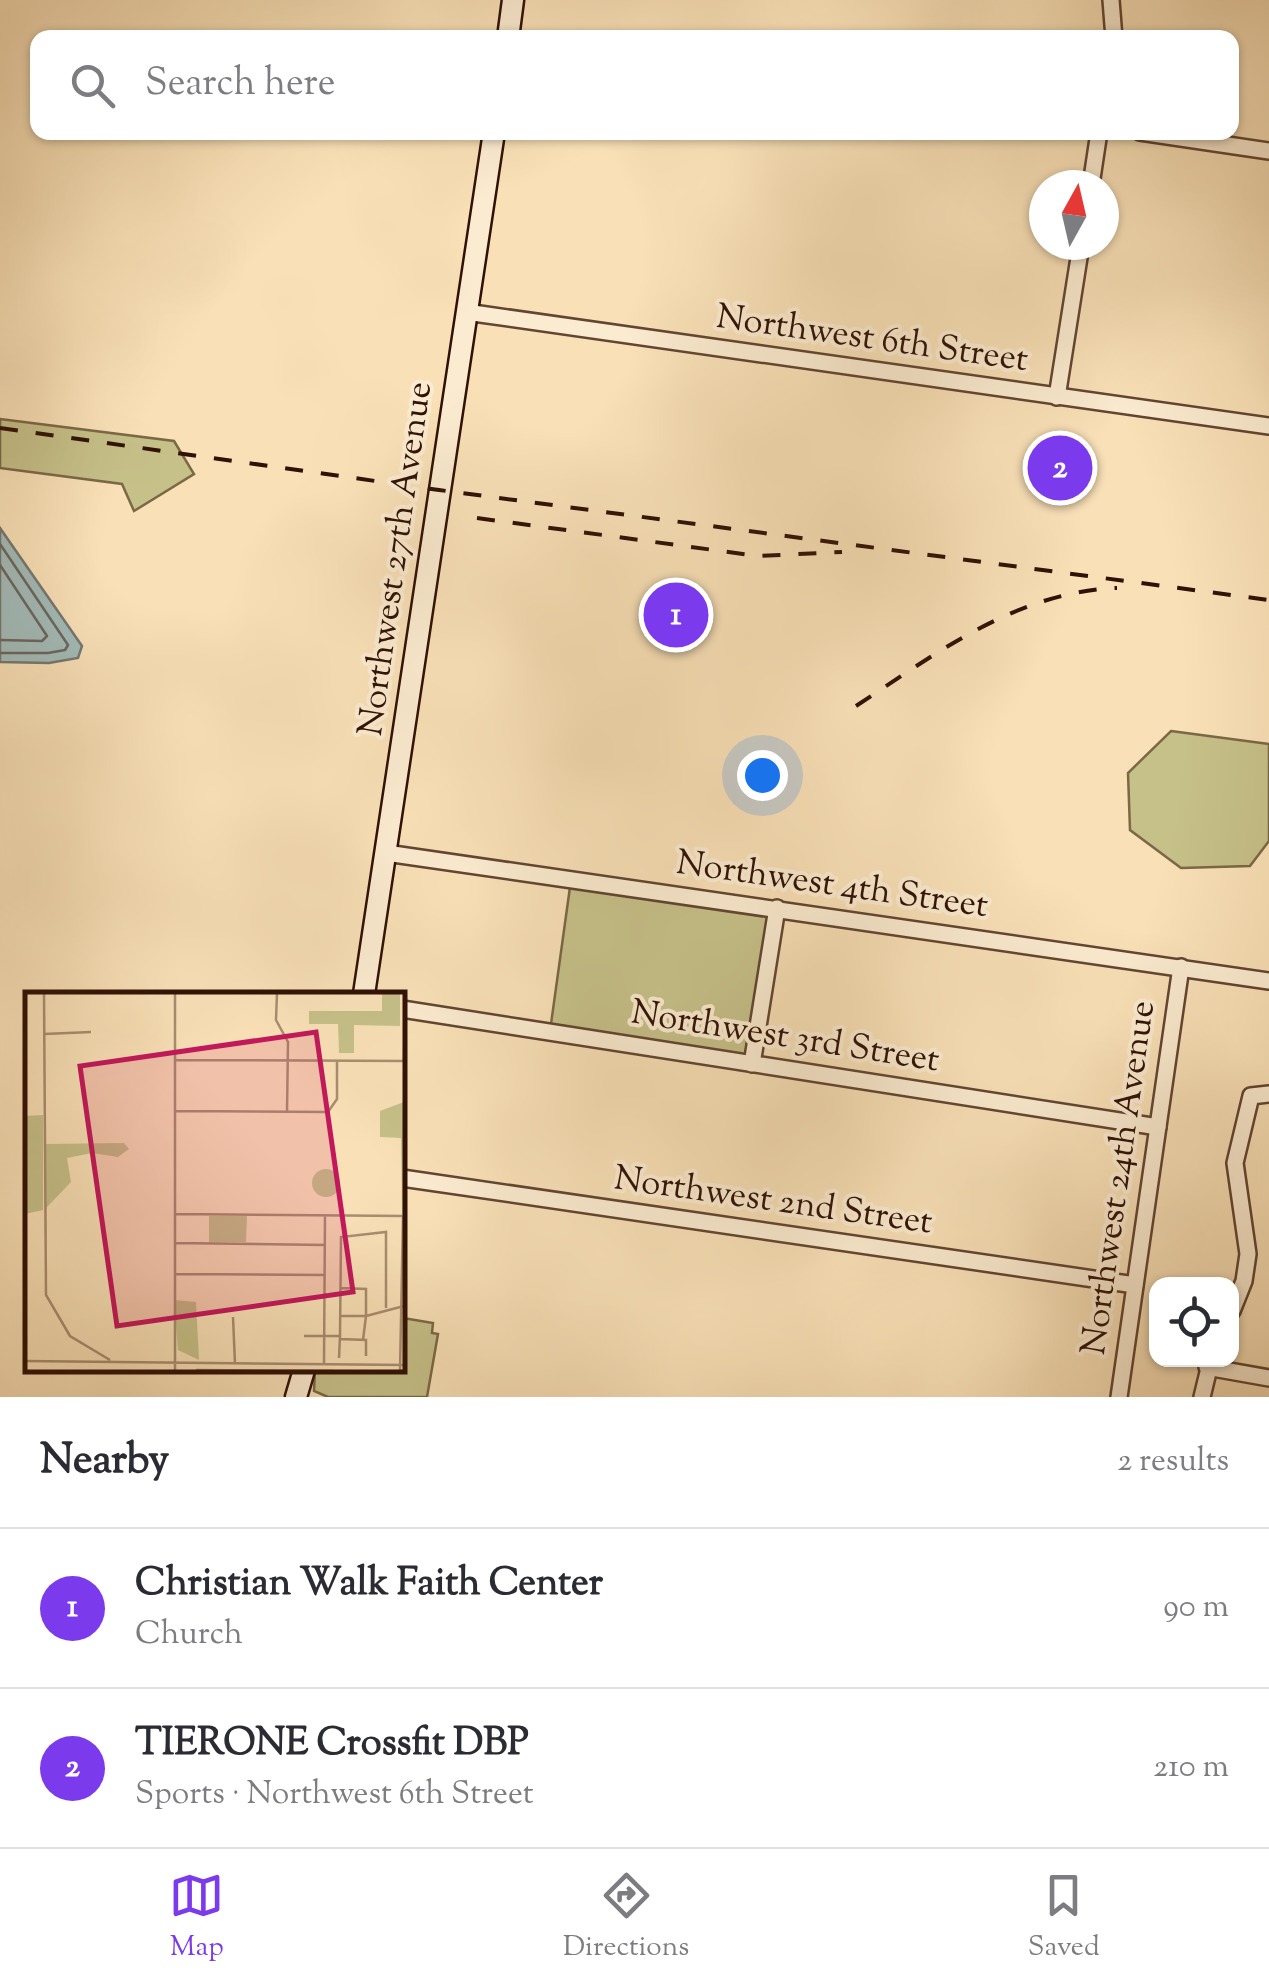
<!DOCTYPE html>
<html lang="en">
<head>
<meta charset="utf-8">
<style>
	:root { --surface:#fff; --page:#f2f2f3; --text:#2b2b33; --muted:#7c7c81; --line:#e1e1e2; --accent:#7c3aed }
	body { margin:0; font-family:"Sorts Mill Goudy",serif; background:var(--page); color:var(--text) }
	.controls { position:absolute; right:30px; bottom:30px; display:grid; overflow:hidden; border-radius:20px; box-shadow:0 2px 8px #0004 }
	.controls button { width:90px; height:90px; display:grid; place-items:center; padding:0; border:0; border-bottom:2px solid var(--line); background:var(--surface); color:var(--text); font:50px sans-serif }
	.compass { position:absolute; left:1029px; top:170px; width:90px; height:90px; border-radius:50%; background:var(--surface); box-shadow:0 2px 8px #0004; rotate:8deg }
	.you { position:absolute; left:762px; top:775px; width:35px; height:35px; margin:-25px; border:8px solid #fff; border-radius:50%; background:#1a73e8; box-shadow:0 0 0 15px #1a73e833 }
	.badge { display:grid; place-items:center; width:65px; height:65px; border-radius:50%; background:var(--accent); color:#fff; font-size:32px; font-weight:700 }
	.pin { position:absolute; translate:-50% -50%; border:5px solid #fff; box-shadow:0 2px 10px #0006 }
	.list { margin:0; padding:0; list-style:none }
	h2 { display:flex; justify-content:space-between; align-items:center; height:130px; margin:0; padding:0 40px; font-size:42px }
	h2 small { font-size:32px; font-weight:400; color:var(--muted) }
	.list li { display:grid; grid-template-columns:65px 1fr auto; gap:30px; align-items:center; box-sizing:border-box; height:160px; padding:0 40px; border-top:2px solid var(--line) }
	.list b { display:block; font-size:38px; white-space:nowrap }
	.list p { margin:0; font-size:32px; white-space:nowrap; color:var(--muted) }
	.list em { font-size:32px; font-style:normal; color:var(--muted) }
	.icon { flex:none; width:55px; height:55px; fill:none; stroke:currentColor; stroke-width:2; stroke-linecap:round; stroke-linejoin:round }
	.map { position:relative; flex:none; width:1269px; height:1397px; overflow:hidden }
	.search { position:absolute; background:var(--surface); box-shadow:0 2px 8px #0004; left:30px; right:30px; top:30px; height:110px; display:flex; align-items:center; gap:25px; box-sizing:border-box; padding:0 35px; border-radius:20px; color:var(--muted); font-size:38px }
	.sheet { height:450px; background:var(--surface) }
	nav { display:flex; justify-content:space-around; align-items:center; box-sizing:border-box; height:140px; border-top:2px solid var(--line); background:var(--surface); font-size:28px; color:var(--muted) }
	nav a { display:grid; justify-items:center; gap:5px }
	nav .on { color:var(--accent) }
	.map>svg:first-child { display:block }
</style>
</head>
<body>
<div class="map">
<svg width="1269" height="1397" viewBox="0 0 1269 1397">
	<rect width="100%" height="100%" fill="#f9e0b7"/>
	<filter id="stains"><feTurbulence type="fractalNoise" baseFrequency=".002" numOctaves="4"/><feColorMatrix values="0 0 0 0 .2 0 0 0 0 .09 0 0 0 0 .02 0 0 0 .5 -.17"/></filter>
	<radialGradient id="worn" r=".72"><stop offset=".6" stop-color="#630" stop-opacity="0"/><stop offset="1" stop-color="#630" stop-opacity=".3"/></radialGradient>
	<g fill="#c6c089" stroke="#7b6847" stroke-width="2.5">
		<polygon points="0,419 174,441 194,474 134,511 122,484 0,468"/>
		<polygon points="1171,731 1269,744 1269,841 1250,866 1181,868 1130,830 1128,773"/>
		<polygon points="570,887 769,915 746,1055 551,1024"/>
		<polygon points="403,1318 433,1323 432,1333 438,1334 427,1397 328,1397 314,1391 315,1370 402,1370"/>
	</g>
	<polygon fill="#a2bbb9" stroke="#747771" stroke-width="2.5" points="0,528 82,646 78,658 49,663 0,662"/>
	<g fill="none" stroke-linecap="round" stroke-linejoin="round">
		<g stroke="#69665f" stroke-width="2.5">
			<polyline points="0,544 68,645 65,650 48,653 0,653"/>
			<polyline points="0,565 47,636 42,641 0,640"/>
		</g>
		<g stroke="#624532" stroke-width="20">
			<g id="minor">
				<polyline points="1111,0 1114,38"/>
				<polyline points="1140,132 1269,151"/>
				<polyline points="1091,185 1099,132"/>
				<polyline points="466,312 1269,426"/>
				<polyline points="1057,397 1081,245"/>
				<polyline points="386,853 1269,981"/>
				<polyline points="402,1009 1158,1127"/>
				<polyline points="752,1064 777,908"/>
				<polyline points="402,1178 1135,1285"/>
				<polyline points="1232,1311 1244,1281 1248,1254 1235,1163 1251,1096 1269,1094"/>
				<polyline points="1207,1367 1269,1378"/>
				<polyline points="1119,1397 1181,967"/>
				<polyline points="1202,1397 1211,1360"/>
			</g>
		</g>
		<g stroke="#301105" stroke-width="25">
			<g id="secondary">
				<polyline points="508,38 513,0"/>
				<polyline points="364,994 494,132"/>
				<polyline points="296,1397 304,1370"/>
			</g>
		</g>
		<use href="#minor" stroke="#fbebd0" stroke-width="15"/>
		<use href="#secondary" stroke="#fbebd0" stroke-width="20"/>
		<g stroke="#301105" stroke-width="4" stroke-dasharray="18 18" stroke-linecap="butt">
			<polyline points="0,428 439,490 1269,600"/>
			<polyline points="477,518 758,556 842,552"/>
			<path d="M856,706C937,653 1016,592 1117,588"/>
		</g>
	</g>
	<g text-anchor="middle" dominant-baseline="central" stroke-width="8" stroke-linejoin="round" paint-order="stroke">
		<g font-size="35" fill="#301105" stroke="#fbebd0">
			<text transform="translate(872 340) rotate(8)">Northwest 6th Street</text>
			<text transform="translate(397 559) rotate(-82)">Northwest 27th Avenue</text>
			<text transform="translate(832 886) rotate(8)">Northwest 4th Street</text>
			<text transform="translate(785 1038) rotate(9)">Northwest 3rd Street</text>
			<text transform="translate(1120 1178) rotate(-82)">Northwest 24th Avenue</text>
			<text transform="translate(773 1202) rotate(8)">Northwest 2nd Street</text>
		</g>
	</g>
	<g transform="translate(25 992)">
		<rect width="380" height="380" fill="#f9e0b7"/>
		<path d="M357,1H375V34L329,33V61H314L313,32H284V19H357ZM380,71V222H377L376,146L355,145V119L379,110ZM18,123V218L0,222V124ZM99,151L104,157L93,165L67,161L42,166L46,190L21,216V152ZM287 191a14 14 0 1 1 28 0a14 14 0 1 1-28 0ZM184,224H222L221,250H184ZM149,308L171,310L174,368L153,358Z" fill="#c6c089"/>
		<path fill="none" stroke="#a98d70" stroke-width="2.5" d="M19,1L21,303L45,344L85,368M252,1L251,28L263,50L262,120M19,42L66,40M151,68L380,69M379,69L380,6M150,119L303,120L312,107V69M150,222L380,224M149,251L300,253M151,282L300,283M315,324H341V297L315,296M208,325L210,372M279,344H315L314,366M315,344L316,245L361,240V316M315,347L341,348V364M338,348L341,324L379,314M0,369L380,373M299,371L300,223M171,378L309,379M150,379V1M375,379L378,224"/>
		<path fill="#c2185b" fill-opacity="0.15" stroke="#c2185b" stroke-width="5" d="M291,40L328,300L92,334L55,74Z"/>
		<rect width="380" height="380" fill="none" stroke="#301105" stroke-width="5"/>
	</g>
	<rect width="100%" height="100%" filter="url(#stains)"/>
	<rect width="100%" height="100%" fill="url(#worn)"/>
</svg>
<div class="controls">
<button><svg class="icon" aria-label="locate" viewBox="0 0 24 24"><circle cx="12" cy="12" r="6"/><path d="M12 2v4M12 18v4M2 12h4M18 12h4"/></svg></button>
</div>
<svg class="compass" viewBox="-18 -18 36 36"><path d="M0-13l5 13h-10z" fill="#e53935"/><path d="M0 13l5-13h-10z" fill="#7c7c81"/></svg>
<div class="you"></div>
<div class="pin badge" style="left:676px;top:615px">1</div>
<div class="pin badge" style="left:1060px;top:468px">2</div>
<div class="search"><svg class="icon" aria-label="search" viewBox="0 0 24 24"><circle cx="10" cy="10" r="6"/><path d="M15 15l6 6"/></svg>Search here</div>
</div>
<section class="sheet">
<h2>Nearby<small>2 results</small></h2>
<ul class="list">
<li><span class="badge">1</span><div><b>Christian Walk Faith Center</b><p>Church</p></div><em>90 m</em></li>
<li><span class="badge">2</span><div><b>TIERONE Crossfit DBP</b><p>Sports · Northwest 6th Street</p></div><em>210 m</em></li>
</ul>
</section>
<nav>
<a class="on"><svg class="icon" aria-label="map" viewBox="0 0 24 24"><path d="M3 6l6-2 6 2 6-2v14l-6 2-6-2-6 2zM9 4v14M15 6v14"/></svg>Map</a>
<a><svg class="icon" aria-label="directions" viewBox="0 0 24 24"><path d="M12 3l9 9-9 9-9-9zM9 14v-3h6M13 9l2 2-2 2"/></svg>Directions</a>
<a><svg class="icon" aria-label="saved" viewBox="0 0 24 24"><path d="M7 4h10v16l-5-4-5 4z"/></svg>Saved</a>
</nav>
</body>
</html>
